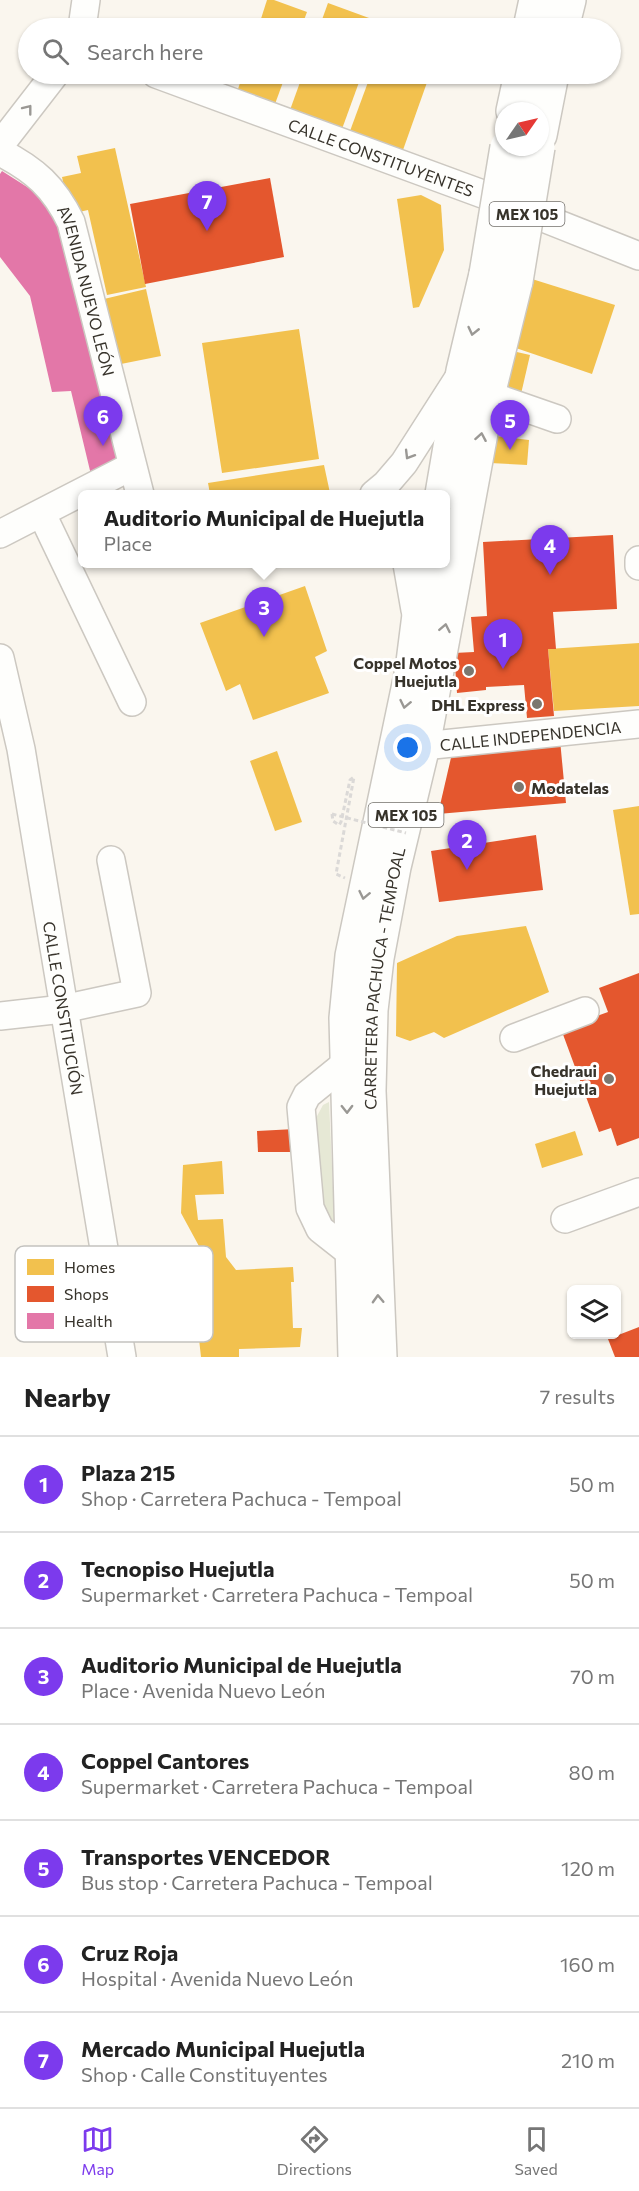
<!DOCTYPE html>
<html lang="en">
<head>
<meta charset="utf-8">
<style>
	:root { --surface:#fff; --page:#f6f6f6; --text:#222; --muted:#767676; --line:#e0e0e0; --accent:#7c3aed }
	body { margin:0; font-family:Commissioner,sans-serif; background:var(--page); color:var(--text) }
	.controls { position:absolute; right:18px; bottom:18px; display:grid; overflow:hidden; border-radius:9px; box-shadow:0 2px 4px #0004 }
	.controls button { width:54px; height:54px; display:grid; place-items:center; padding:0; border:0; border-bottom:2px solid var(--line); background:var(--surface); color:var(--text); font:30px sans-serif }
	.compass { position:absolute; left:495px; top:102px; width:54px; height:54px; border-radius:50%; background:var(--surface); box-shadow:0 2px 4px #0004; rotate:56deg }
	.you { position:absolute; left:408px; top:748px; width:21px; height:21px; margin:-15px; border:4px solid #fff; border-radius:50%; background:#1a73e8; box-shadow:0 0 0 9px #1a73e833 }
	.badge { display:grid; place-items:center; width:39px; height:39px; border-radius:50%; background:var(--accent); color:#fff; font-size:20px; font-weight:700 }
	.pin { position:absolute; translate:-50% -50px; filter:drop-shadow(0 2px 3px #0008) }
	.pin::after { content:''; position:absolute; top:32px; width:21px; height:18px; background:inherit; clip-path:polygon(0 0,100% 0,50% 100%) }
	.popup { position:absolute; left:78px; top:490px; width:372px; height:78px; box-sizing:border-box; display:grid; place-content:center; border-radius:9px; background:var(--surface); filter:drop-shadow(0 2px 4px #0005); font-size:20px; white-space:nowrap; color:var(--muted) }
	.popup b { font-size:22px; color:var(--text) }
	.popup::after { content:''; position:absolute; left:50%; top:100%; margin-left:-12px; border:12px solid transparent; border-top-color:var(--surface) }
	.list { margin:0; padding:0; list-style:none }
	h2 { display:flex; justify-content:space-between; align-items:center; height:78px; margin:0; padding:0 24px; font-size:26px }
	h2 small { font-size:20px; font-weight:400; color:var(--muted) }
	.list li { display:grid; grid-template-columns:39px 1fr auto; gap:18px; align-items:center; box-sizing:border-box; height:96px; padding:0 24px; border-top:2px solid var(--line) }
	.list b { display:block; font-size:22px; white-space:nowrap }
	.list p { margin:0; font-size:20px; white-space:nowrap; color:var(--muted) }
	.list em { font-size:20px; font-style:normal; color:var(--muted) }
	.icon { flex:none; width:33px; height:33px; fill:none; stroke:currentColor; stroke-width:2; stroke-linecap:round; stroke-linejoin:round }
	.map { position:relative; flex:none; width:639px; height:1357px; overflow:hidden }
	.search { position:absolute; background:var(--surface); box-shadow:0 2px 4px #0004; left:18px; right:18px; top:18px; height:66px; display:flex; align-items:center; gap:15px; box-sizing:border-box; padding:0 21px; border-radius:33px; color:var(--muted); font-size:22px }
	.sheet { height:750px; background:var(--surface) }
	nav { display:flex; justify-content:space-around; align-items:center; box-sizing:border-box; height:84px; border-top:2px solid var(--line); background:var(--surface); font-size:16px; color:var(--muted) }
	nav a { display:grid; justify-items:center; gap:3px }
	nav .on { color:var(--accent) }
	.map>svg:first-child { display:block }
</style>
</head>
<body>
<div class="map">
<svg width="639" height="1357" viewBox="0 0 639 1357">
	<rect width="100%" height="100%" fill="#faf6ee"/>
	<polygon fill="#e6e8d5" points="329,1102 335,1232 322,1219 316,1134 316,1118 323,1105"/>
	<g fill="#f2c14e">
		<polygon points="267,0 274,0 307,12 301,28 258,28"/>
		<polygon points="328,3 380,22 378,28 319,28"/>
		<polygon points="243,74 286,74 275,104 237,92"/>
		<polygon points="303,74 362,74 342,129 290,110"/>
		<polygon points="371,74 430,74 403,150 350,131"/>
		<polygon points="115,148 146,287 107,295 88,210 70,214 62,177 81,173 77,156"/>
		<polygon points="421,195 441,205 444,250 419,307 413,308 397,199"/>
		<polygon points="532,279 615,305 592,374 513,347"/>
		<polygon points="146,289 161,356 121,364 104,299"/>
		<polygon points="299,329 319,459 222,473 202,343"/>
		<polygon points="508,350 530,355 521,394 498,388"/>
		<polygon points="496,436 529,440 527,465 490,463"/>
		<polygon points="324,465 330,493 210,494 208,483"/>
		<polygon points="305,586 327,651 315,657 329,693 253,720 240,684 226,691 200,623"/>
		<polygon points="639,643 639,706 554,711 548,649"/>
		<polygon points="277,751 302,822 275,831 250,761"/>
		<polygon points="639,806 639,914 630,915 613,810"/>
		<polygon points="526,926 549,992 444,1038 434,1032 410,1041 396,1036 397,963 457,936"/>
		<polygon points="575,1131 583,1155 542,1168 535,1144"/>
		<polygon points="222,1161 224,1194 195,1195 198,1220 223,1219 226,1257 236,1270 293,1267 294,1282 291,1282 293,1328 302,1328 300,1347 239,1349 239,1357 201,1357 198,1330 200,1248 181,1213 183,1165"/>
	</g>
	<g fill="#e4572e">
		<polygon points="270,178 284,257 145,284 130,204"/>
		<polygon points="613,535 617,609 553,612 556,649 548,649 554,716 527,718 524,685 486,687 486,690 457,693 454,653 474,652 471,617 487,616 483,542"/>
		<polygon points="560,740 566,803 438,814 453,749"/>
		<polygon points="536,835 543,890 439,902 431,851"/>
		<polygon points="639,973 639,1138 617,1146 611,1128 599,1132 561,1029 608,1012 599,988"/>
		<polygon points="295,1129 297,1152 258,1152 257,1131"/>
		<polygon points="639,1327 639,1357 615,1357 608,1339"/>
	</g>
	<polygon fill="#e377a8" points="2,171 35,192 69,237 127,467 92,479 71,391 52,392 30,296 0,257 0,174"/>
	<g fill="none" stroke-linecap="round" stroke-linejoin="round">
		<g stroke="#ccc8c1" stroke-width="30">
			<g id="minor">
				<polyline points="82,28 86,0"/>
				<path id="s1" d="M156,74L488,196L639,256"/>
				<polyline points="0,145 55,74"/>
				<path id="s2" d="M0,152C35,170 54,187 71,222L140,494"/>
				<polyline points="488,395 557,419"/>
				<polyline points="374,494 386,484 404,463 461,374"/>
				<polyline points="42,514 132,702"/>
				<polyline points="0,534 132,466"/>
				<polyline points="639,560 639,566"/>
				<polyline points="407,564 415,610"/>
				<path id="s3" d="M0,658L21,749L122,1357"/>
				<path id="s4" d="M423,746L639,724"/>
				<polyline points="0,1016 63,1009 137,993 111,860"/>
				<polyline points="514,1038 585,1011"/>
				<polyline points="360,1052 307,1095 301,1107 310,1208 320,1229 353,1255 366,1257"/>
				<polyline points="565,1219 639,1192"/>
			</g>
		</g>
		<g stroke="#ccc8c1" stroke-width="36">
			<g id="major">
				<polyline points="530,28 536,0"/>
				<polyline points="562,28 569,0"/>
				<polyline points="513,111 521,74"/>
				<polyline points="540,135 552,74"/>
				<polyline points="355,1357 346,1018 352,956 412,670 421,599 428,564"/>
				<path id="s5" d="M380,1357L369,1091L371,1010L377,958L394,867L423,746L488,395L516,281L486,274L463,371L442,494"/>
			</g>
		</g>
		<polyline stroke="#dbd9d7" stroke-width="3" stroke-dasharray="4.5 3" stroke-linecap="butt" points="332,814 333,821 339,825 341,822 350,780 354,777 336,874 345,878"/>
		<use href="#minor" stroke="#fefefc" stroke-width="27"/>
		<use href="#major" stroke="#fefefc" stroke-width="33"/>
		<g stroke="#ccc8c1" stroke-width="36" stroke-linecap="butt">
			<g id="major-bridge">
				<polyline points="486,274 507,147"/>
				<polyline points="516,281 538,147"/>
			</g>
		</g>
		<polyline stroke="#dbd9d7" stroke-width="3" stroke-dasharray="4.5 3" stroke-linecap="butt" points="332,814 406,833"/>
		<use href="#major-bridge" stroke="#fefefc" stroke-width="33"/>
	</g>
	<defs><path id="oneway-chevron" d="M-2-3.5L2.5 0L-2 3.5" fill="none" stroke-width="1.6" stroke-linecap="round" stroke-linejoin="round" transform="scale(1.5)"/></defs>
	<g stroke="#9a9894">
		<use href="#oneway-chevron" transform="translate(28 109) rotate(-52)"/>
		<use href="#oneway-chevron" transform="translate(473 331) rotate(103)"/>
		<use href="#oneway-chevron" transform="translate(481 437) rotate(-80)"/>
		<use href="#oneway-chevron" transform="translate(409 455) rotate(121)"/>
		<use href="#oneway-chevron" transform="translate(445 628) rotate(-79)"/>
		<use href="#oneway-chevron" transform="translate(405 704) rotate(102)"/>
		<use href="#oneway-chevron" transform="translate(364 895) rotate(102)"/>
		<use href="#oneway-chevron" transform="translate(347 1109) rotate(89)"/>
		<use href="#oneway-chevron" transform="translate(378 1299) rotate(-92)"/>
	</g>
	<g fill="#7b776f" stroke="#fff" stroke-width="2">
		<circle cx="469" cy="671" r="6"/>
		<circle cx="537" cy="704" r="6"/>
		<circle cx="519" cy="787" r="6"/>
		<circle cx="609" cy="1079" r="6"/>
	</g>
	<g text-anchor="middle" dominant-baseline="central" stroke-width="6" stroke-linejoin="round" paint-order="stroke">
		<g fill="#fff" stroke="#73706b" stroke-width="1.5">
			<rect x="489.5" y="202" width="75" height="24" rx="4.5"/>
			<rect x="368.5" y="803" width="75" height="24" rx="4.5"/>
		</g>
		<g font-size="15" font-weight="bold" fill="#37332b">
			<text x="527" y="214">MEX 105</text>
			<text x="406" y="815">MEX 105</text>
		</g>
		<g font-size="16" fill="#37332b" stroke="#fff">
			<text stroke="none"><textPath href="#s1" startOffset="240">CALLE CONSTITUYENTES</textPath></text>
			<text stroke="none"><textPath href="#s2" startOffset="172">AVENIDA NUEVO LEÓN</textPath></text>
			<text stroke="none"><textPath href="#s4" startOffset="108">CALLE INDEPENDENCIA</textPath></text>
			<text stroke="none"><textPath href="#s5" startOffset="380">CARRETERA PACHUCA - TEMPOAL</textPath></text>
			<text stroke="none"><textPath href="#s3" startOffset="356">CALLE CONSTITUCIÓN</textPath></text>
		</g>
		<g font-size="16" font-weight="bold" fill="#37332b" stroke="#fff" text-anchor="end">
			<text x="457" y="662">Coppel Motos<tspan x="457" dy="18">Huejutla</tspan></text>
			<text x="525" y="704">DHL Express</text>
			<text x="531" y="787" text-anchor="start">Modatelas</text>
			<text x="597" y="1070">Chedraui<tspan x="597" dy="18">Huejutla</tspan></text>
		</g>
	</g>
	<rect x="15" y="1246" width="198" height="96" rx="9" fill="#fff" stroke="#c3c2bf" stroke-width="1.5"/>
	<rect x="27" y="1259" width="27" height="16" fill="#f2c14e"/>
	<rect x="27" y="1286" width="27" height="16" fill="#e4572e"/>
	<rect x="27" y="1313" width="27" height="16" fill="#e377a8"/>
	<g font-size="16" fill="#37332b">
		<text x="64" y="1273">Homes</text>
		<text x="64" y="1300">Shops</text>
		<text x="64" y="1327">Health</text>
	</g>
</svg>
<div class="controls">
<button><svg class="icon" aria-label="layers" viewBox="0 0 24 24"><path d="M12 4l9 5-9 5-9-5zM3 14l9 5 9-5"/></svg></button>
</div>
<svg class="compass" viewBox="-18 -18 36 36"><path d="M0-13l5 13h-10z" fill="#e53935"/><path d="M0 13l5-13h-10z" fill="#767676"/></svg>
<div class="you"></div>
<div class="pin badge" style="left:503px;top:669px">1</div>
<div class="pin badge" style="left:467px;top:870px">2</div>
<div class="pin badge" style="left:264px;top:637px">3</div>
<div class="popup"><b>Auditorio Municipal de Huejutla</b>Place</div>
<div class="pin badge" style="left:550px;top:575px">4</div>
<div class="pin badge" style="left:510px;top:450px">5</div>
<div class="pin badge" style="left:103px;top:446px">6</div>
<div class="pin badge" style="left:207px;top:231px">7</div>
<div class="search"><svg class="icon" aria-label="search" viewBox="0 0 24 24"><circle cx="10" cy="10" r="6"/><path d="M15 15l6 6"/></svg>Search here</div>
</div>
<section class="sheet">
<h2>Nearby<small>7 results</small></h2>
<ul class="list">
<li><span class="badge">1</span><div><b>Plaza 215</b><p>Shop · Carretera Pachuca - Tempoal</p></div><em>50 m</em></li>
<li><span class="badge">2</span><div><b>Tecnopiso Huejutla</b><p>Supermarket · Carretera Pachuca - Tempoal</p></div><em>50 m</em></li>
<li><span class="badge">3</span><div><b>Auditorio Municipal de Huejutla</b><p>Place · Avenida Nuevo León</p></div><em>70 m</em></li>
<li><span class="badge">4</span><div><b>Coppel Cantores</b><p>Supermarket · Carretera Pachuca - Tempoal</p></div><em>80 m</em></li>
<li><span class="badge">5</span><div><b>Transportes VENCEDOR</b><p>Bus stop · Carretera Pachuca - Tempoal</p></div><em>120 m</em></li>
<li><span class="badge">6</span><div><b>Cruz Roja</b><p>Hospital · Avenida Nuevo León</p></div><em>160 m</em></li>
<li><span class="badge">7</span><div><b>Mercado Municipal Huejutla</b><p>Shop · Calle Constituyentes</p></div><em>210 m</em></li>
</ul>
</section>
<nav>
<a class="on"><svg class="icon" aria-label="map" viewBox="0 0 24 24"><path d="M3 6l6-2 6 2 6-2v14l-6 2-6-2-6 2zM9 4v14M15 6v14"/></svg>Map</a>
<a><svg class="icon" aria-label="directions" viewBox="0 0 24 24"><path d="M12 3l9 9-9 9-9-9zM9 14v-3h6M13 9l2 2-2 2"/></svg>Directions</a>
<a><svg class="icon" aria-label="saved" viewBox="0 0 24 24"><path d="M7 4h10v16l-5-4-5 4z"/></svg>Saved</a>
</nav>
</body>
</html>
